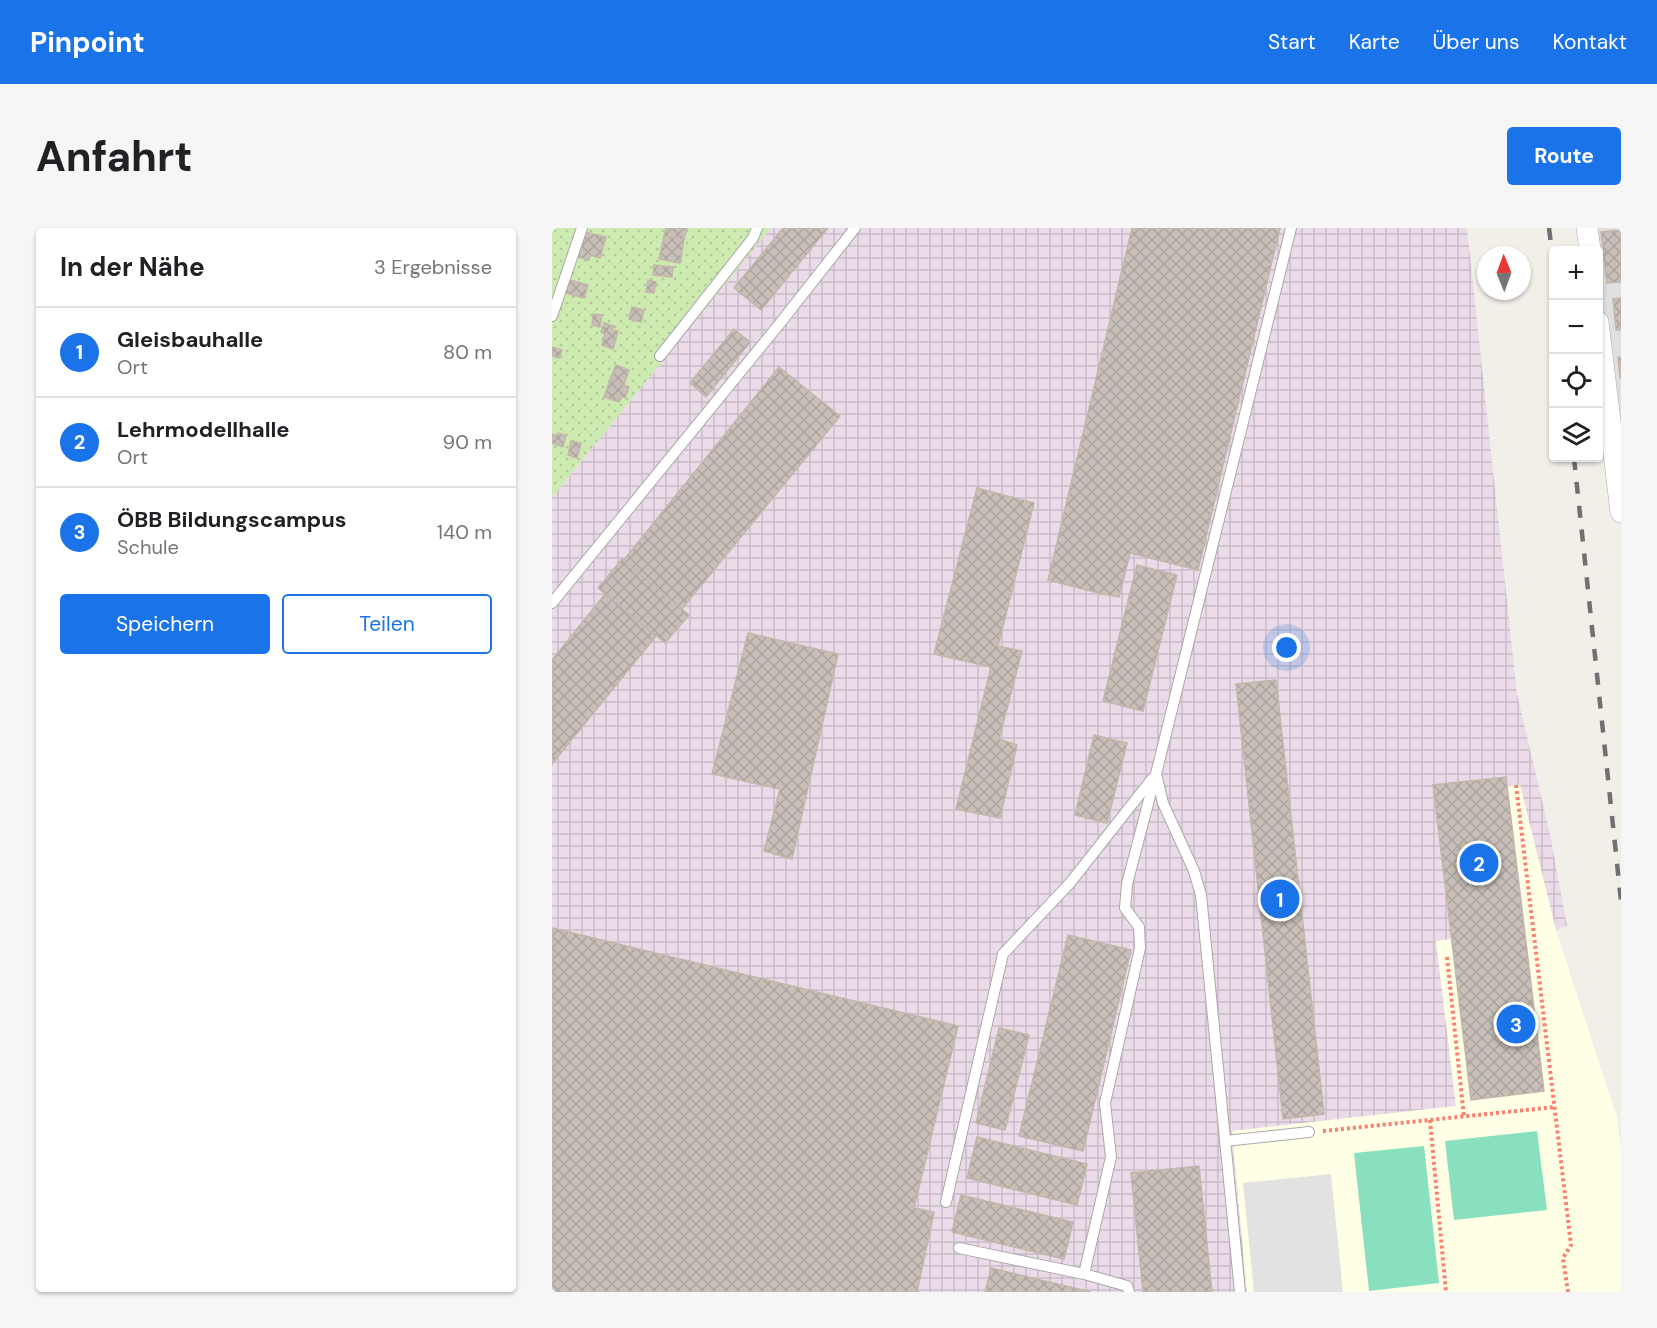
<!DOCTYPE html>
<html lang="de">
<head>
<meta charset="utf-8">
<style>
	:root { --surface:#fff; --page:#f6f6f6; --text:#202124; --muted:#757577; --line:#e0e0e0; --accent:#1a73e8 }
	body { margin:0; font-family:"DM Sans",sans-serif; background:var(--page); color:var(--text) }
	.controls { position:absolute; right:18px; top:18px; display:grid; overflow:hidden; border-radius:6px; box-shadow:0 2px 4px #0004 }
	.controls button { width:54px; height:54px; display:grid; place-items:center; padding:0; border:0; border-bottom:2px solid var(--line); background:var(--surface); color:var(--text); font:30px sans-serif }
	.compass { position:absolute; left:925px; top:18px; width:54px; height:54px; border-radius:50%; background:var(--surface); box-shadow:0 2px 4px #0004; rotate:359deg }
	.you { position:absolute; left:735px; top:420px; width:21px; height:21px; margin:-15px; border:4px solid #fff; border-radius:50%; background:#1a73e8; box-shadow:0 0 0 9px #1a73e833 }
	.badge { display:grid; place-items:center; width:39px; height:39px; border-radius:50%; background:var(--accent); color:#fff; font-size:20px; font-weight:700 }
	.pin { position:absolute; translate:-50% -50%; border:3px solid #fff; box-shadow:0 2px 6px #0006 }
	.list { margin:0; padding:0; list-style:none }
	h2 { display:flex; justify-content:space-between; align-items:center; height:78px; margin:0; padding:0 24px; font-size:26px }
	h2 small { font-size:20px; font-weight:400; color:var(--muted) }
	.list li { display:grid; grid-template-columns:39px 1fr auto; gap:18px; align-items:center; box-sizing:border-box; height:90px; padding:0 24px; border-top:2px solid var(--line) }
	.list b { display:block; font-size:22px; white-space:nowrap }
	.list p { margin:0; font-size:20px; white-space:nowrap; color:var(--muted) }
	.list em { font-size:20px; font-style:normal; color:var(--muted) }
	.actions { display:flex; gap:12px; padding:18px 24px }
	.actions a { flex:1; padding:14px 0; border:2px solid var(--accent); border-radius:6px; text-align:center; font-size:21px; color:var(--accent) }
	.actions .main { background:var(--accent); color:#fff }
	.icon { flex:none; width:33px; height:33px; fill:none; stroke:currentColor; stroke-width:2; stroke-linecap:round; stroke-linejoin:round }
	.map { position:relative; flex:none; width:1069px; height:1064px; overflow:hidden; border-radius:6px }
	header { display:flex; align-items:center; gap:36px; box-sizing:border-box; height:84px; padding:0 30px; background:var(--accent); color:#fff }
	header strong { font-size:28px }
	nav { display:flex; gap:33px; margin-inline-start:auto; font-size:21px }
	.intro { display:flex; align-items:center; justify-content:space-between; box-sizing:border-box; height:144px; padding:0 36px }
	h1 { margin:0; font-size:42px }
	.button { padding:15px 27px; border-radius:6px; background:var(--accent); color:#fff; font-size:21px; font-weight:700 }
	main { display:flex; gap:36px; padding:0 36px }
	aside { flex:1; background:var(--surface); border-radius:6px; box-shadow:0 2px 4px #0004 }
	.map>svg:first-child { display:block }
</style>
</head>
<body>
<header>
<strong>Pinpoint</strong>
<nav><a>Start</a><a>Karte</a><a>Über uns</a><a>Kontakt</a></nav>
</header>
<div class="intro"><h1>Anfahrt</h1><a class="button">Route</a></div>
<main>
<aside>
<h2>In der Nähe<small>3 Ergebnisse</small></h2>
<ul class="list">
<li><span class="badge">1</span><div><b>Gleisbauhalle</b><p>Ort</p></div><em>80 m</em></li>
<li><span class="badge">2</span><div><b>Lehrmodellhalle</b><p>Ort</p></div><em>90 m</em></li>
<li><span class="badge">3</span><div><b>ÖBB Bildungscampus</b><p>Schule</p></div><em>140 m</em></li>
</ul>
<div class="actions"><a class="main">Speichern</a><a>Teilen</a></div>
</aside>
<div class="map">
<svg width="1069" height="1064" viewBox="0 0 1069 1064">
	<defs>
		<pattern id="industrial-grid" width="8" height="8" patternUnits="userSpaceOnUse" patternTransform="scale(1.5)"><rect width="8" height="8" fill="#ebdbe8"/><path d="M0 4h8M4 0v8" fill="none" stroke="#c9bcc7"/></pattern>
		<pattern id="garden-dots" width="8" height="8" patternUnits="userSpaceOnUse" patternTransform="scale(1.5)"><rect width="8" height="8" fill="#cdebb0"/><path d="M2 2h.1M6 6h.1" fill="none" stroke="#b0c997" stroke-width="1.8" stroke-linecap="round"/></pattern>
		<pattern id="building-cross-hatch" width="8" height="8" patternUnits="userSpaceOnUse" patternTransform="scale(1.5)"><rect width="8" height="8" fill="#c7bfb8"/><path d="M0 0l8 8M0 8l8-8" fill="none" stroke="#aba49e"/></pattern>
	</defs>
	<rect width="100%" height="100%" fill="#f2efe9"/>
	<polygon fill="#e0dfdf" points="1038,0 1069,0 1069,264 1047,71 1046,22"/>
	<polygon fill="url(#industrial-grid)" points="219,0 915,0 965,466 998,606 1015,698 1004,702 968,557 955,558 954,549 899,711 884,713 904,878 680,903 695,1064 0,1064 0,269"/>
	<polygon fill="#ffffe5" points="954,549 956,558 968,557 1004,702 1065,890 1069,924 1069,1064 695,1064 680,903 904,878 884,713 899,711 881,557"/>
	<polygon fill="url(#garden-dots)" points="0,0 219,0 0,269"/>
	<g fill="#88e0be">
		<polygon points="985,903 995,982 902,992 893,913"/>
		<polygon points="872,918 887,1055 817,1063 802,925"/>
	</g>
	<polygon fill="#e2e2e2" points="779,946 791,1064 702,1064 691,955"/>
	<g fill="url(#building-cross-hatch)" stroke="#c4b6ab" stroke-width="1.5">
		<polygon points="114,0 135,0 132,11 112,8"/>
		<polygon points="231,0 276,0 209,82 182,60"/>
		<polygon points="580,0 728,0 646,342 578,325 567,369 550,366 496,352"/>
		<polygon points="1069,2 1069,54 1055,55 1049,4"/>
		<polygon points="33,4 54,9 48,30 38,27 37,32 26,29"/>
		<polygon points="112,8 132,11 128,35 107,31"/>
		<polygon points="102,37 121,39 120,49 101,47"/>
		<polygon points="18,52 36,57 32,70 14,65"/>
		<polygon points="96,52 104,54 102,65 94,64"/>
		<polygon points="1069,70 1069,102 1064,102 1061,71"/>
		<polygon points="80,79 92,82 89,94 77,91"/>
		<polygon points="41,86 50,87 48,99 40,97"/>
		<polygon points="52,95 62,98 60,102 66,103 61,121 50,117 53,106 49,104"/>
		<polygon points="182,101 198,114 154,169 138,155"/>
		<polygon points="0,119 10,122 7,130 0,128"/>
		<polygon points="1066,129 1069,129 1069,150 1068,150"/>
		<polygon points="64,137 77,142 72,157 58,152"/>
		<polygon points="227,139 288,188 130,381 71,333"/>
		<polygon points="58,152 77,159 73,170 70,168 67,174 52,169"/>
		<polygon points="6,205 14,207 11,219 0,215 0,206 5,208"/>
		<polygon points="19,213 29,215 25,230 16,227"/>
		<polygon points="425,260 482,275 446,418 470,423 447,511 465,517 448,590 404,581 439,439 382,426"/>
		<polygon points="70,331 137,387 113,415 46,360"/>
		<polygon points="585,337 625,347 591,483 551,473"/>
		<polygon points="53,366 104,408 0,536 0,432"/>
		<polygon points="196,405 286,426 240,631 212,623 228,561 160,546"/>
		<polygon points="724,452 772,886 731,891 684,456"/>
		<polygon points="542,507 575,515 555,595 523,587"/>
		<polygon points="954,549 992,863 919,872 881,557"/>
		<polygon points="0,700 406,798 362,980 382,984 365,1064 0,1064"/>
		<polygon points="516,707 579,722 531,923 467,908"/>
		<polygon points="447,800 477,807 453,902 424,895"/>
		<polygon points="425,909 535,936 525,977 415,950"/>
		<polygon points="647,938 660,1064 591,1064 579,945"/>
		<polygon points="409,967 521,994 512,1031 400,1004"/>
		<polygon points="439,1040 539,1064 433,1064"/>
	</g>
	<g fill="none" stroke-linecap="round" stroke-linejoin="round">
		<g stroke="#a9a9a9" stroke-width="12">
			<g id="service">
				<polyline points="0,88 30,0"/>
				<polyline points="108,128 201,10 205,0"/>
				<polyline points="0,375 229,94 303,0"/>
				<polyline points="673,913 757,904"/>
				<polyline points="394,974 451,726 518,655 600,551"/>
				<polyline points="407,1020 532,1046 575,1058 577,1064"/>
				<polyline points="532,1046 559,929 553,875 588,720 587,699 573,680 575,656 603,549"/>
				<polyline points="688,1064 649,667 642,643 611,575 604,546 739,0"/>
			</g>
		</g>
		<g stroke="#a9a9a9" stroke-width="22">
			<g id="minor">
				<polyline points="1035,0 1038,22"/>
				<polyline points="1046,94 1069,284"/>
			</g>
		</g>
		<g stroke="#fa8072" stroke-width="4" stroke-dasharray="3 3" stroke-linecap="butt">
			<polyline points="964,557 1019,1017 1011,1030 1016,1064"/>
			<polyline points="895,729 912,889"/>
			<polyline points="878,892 894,1064"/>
			<polyline points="771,903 1003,879"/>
		</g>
		<use href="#service" stroke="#fff" stroke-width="10"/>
		<use href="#minor" stroke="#fff" stroke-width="21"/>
		<g stroke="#707070" stroke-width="4.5" stroke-dasharray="12 12" stroke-linecap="butt">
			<polyline points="997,0 1002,40"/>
			<polyline points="1022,230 1069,673"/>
		</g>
	</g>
</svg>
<div class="controls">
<button>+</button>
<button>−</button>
<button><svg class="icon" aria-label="locate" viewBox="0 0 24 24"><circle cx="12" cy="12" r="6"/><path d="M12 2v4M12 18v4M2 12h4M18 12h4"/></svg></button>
<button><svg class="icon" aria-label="layers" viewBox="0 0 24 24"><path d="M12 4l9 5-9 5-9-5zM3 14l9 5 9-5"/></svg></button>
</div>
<svg class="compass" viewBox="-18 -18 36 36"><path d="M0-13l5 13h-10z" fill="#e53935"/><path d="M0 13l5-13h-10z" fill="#757577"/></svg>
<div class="you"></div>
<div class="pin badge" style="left:728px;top:671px">1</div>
<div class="pin badge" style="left:927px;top:635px">2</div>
<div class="pin badge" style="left:964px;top:796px">3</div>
</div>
</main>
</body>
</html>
